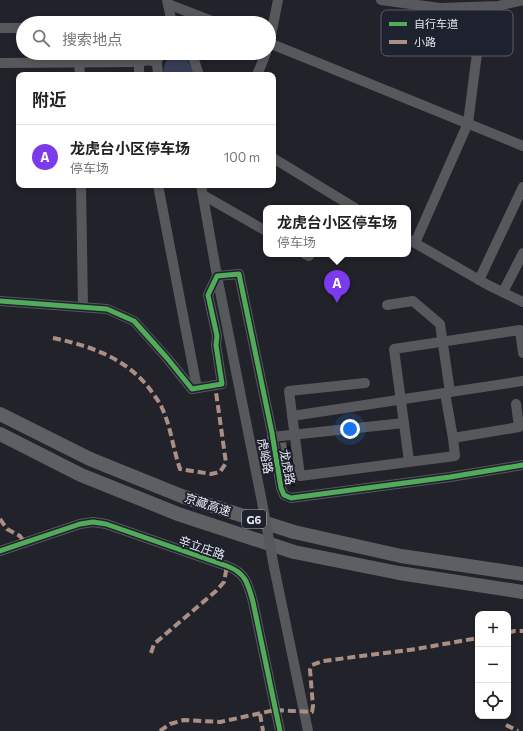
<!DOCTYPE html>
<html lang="zh">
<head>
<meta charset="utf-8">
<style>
	:root { --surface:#fff; --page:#f2f2f2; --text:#222; --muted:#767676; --line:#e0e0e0; --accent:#7c3aed }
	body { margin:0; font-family:Commissioner,"Noto Sans SC",sans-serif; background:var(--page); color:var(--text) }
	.controls { position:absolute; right:12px; bottom:12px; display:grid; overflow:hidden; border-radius:8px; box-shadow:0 2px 6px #0003 }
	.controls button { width:36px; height:36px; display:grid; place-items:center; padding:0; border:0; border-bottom:1px solid var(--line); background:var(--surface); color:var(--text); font:20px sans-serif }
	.you { position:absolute; left:350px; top:429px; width:14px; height:14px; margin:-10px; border:3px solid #fff; border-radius:50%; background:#1a73e8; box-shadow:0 0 0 6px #1a73e833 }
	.badge { display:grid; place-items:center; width:26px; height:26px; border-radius:50%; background:var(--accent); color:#fff; font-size:13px; font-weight:700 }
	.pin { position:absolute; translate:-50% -33px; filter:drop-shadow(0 1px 2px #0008) }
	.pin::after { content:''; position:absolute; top:21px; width:14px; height:12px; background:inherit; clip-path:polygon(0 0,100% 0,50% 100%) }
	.popup { position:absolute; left:263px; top:205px; width:148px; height:52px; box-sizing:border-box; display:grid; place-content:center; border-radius:8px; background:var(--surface); filter:drop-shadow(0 1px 3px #0005); font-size:13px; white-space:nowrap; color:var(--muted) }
	.popup b { font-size:15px; color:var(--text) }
	.popup::after { content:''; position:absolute; left:50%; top:100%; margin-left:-8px; border:8px solid transparent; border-top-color:var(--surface) }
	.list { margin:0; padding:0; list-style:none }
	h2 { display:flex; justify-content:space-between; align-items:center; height:52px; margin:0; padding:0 16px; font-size:17px }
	h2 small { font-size:13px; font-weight:400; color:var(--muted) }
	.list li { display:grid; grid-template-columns:26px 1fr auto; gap:12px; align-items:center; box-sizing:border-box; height:64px; padding:0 16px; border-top:1px solid var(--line) }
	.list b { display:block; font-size:15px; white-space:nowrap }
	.list p { margin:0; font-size:13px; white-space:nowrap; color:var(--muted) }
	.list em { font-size:13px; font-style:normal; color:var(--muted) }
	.icon { flex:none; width:22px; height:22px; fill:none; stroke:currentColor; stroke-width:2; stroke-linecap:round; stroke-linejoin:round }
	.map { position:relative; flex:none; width:523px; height:731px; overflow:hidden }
	.search { position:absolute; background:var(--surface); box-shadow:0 2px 6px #0003; left:16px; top:16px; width:260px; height:44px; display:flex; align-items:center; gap:10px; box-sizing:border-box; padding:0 14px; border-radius:22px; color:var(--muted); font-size:15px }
	.panel { position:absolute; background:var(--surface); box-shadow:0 2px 6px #0003; left:16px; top:72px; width:260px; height:116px; border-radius:8px }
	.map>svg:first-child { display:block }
</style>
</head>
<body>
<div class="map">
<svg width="523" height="731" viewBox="0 0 523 731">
	<defs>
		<pattern id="building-back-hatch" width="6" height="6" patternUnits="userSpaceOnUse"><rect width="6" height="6" fill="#625954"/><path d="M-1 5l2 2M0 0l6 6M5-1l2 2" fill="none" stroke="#78716d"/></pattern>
		<filter id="shadow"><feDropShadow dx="3.5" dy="3.5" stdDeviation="0" flood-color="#0009"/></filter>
	</defs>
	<rect width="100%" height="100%" fill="#22232a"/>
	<path fill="#393e58" d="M174,54C186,54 191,65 194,75H163C164,65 165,59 174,54Z"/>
	<polygon fill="url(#building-back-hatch)" filter="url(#shadow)" points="286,442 293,482 287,483 280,443"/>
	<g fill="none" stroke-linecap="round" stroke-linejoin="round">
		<g stroke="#57585b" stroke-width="10">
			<polyline points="167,0 172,23"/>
			<polyline points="381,0 440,8 498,6 523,0"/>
			<polyline points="168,4 217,23"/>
			<polyline points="0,28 23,28"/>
			<polyline points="269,43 523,146"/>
			<polyline points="269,45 278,0"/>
			<polyline points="190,53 194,60 199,75"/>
			<polyline points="0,63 139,62"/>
			<polyline points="79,63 80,75"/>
			<polyline points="139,75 139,62 148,60 157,62"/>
			<polyline points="158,75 157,62 160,53"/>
			<polyline points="257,75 266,53"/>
			<polyline points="273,158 355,208"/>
			<polyline points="81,185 83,307"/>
			<polyline points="158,185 197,388"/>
			<polyline points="201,185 217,276 262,502"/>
			<polyline points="203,195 266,231"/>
			<polyline points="408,239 488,285 523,302"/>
			<polyline points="415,243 468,123 483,7"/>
			<polyline points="305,254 309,256 310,254"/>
			<polyline points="479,280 523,187"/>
			<polyline points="503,292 523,253"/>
			<polyline points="0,301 107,309 134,321 167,358 192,389 222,384 216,345 217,336 208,295 217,276 239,274 272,433 281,488 284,495 291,498 450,477 523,465"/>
			<polyline points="387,305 413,301 440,324 450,392"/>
			<polyline points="365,383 289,391 300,476 455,456 453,438 519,427 516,404"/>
			<polyline points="445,393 453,438"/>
			<polyline points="292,416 523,381"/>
			<polyline points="272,437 404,423"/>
			<polyline points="409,461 394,349 520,330 523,353"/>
			<path d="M0,551L80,524L93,522L106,524L227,566C246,573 248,584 253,602L280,731"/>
			<polyline points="274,567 308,731"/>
		</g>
		<g stroke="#5e5f63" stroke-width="14">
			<polyline points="0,414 90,459 184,497 294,532 401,556 523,574"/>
			<polyline points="0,434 81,475 178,514 294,552 399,573 523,592"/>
		</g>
		<polyline stroke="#57585b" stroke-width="10" points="262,502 274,567"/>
		<g stroke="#ac8f84" stroke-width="4" stroke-dasharray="8 4" stroke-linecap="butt">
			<path d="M53,338C92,346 131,360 154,395C157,399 160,403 162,408C171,427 173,449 180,469L211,474L220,472L226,463L215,385"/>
			<polyline points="0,519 7,529 20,536 24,542"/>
			<polyline points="508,633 514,631 523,631"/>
			<polyline points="151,653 154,644 216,591 224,582 227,566"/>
			<polyline points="260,714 263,731"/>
			<polyline points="506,725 518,731"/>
			<polyline points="160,731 170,724 184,720 220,722 275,710 312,712 313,706 310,670 312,665 323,661 416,649 478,638"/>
		</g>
		<g stroke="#1e212e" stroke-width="8">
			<g id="cycleway">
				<polyline points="0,301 107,309 134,321 167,358 192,389 222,384 216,345 217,336 208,295 217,276 239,274 272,433 281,488 284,495 291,498 450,477 523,465"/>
				<path d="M0,551L80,524L93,522L106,524L227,566C246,573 248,584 253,602L280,731"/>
			</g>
		</g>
		<use href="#cycleway" stroke="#51ab58" stroke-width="5"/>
	</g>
	<g text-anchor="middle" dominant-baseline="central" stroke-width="4" stroke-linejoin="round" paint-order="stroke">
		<rect fill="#1e212e" stroke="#abadb7" stroke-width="1" x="242" y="510" width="24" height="18" rx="3"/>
		<g font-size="11" font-weight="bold" fill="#e7e9f2">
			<text x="254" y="519">G6</text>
		</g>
		<g font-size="12" fill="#e7e9f2" stroke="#1e212e">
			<text transform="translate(266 456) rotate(79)">虎峪路</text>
			<text transform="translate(288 467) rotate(79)">龙虎路</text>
			<text transform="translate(208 504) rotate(18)">京藏高速</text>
			<text transform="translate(202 547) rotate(19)">辛立庄路</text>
		</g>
	</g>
	<rect x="381" y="10" width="132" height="46" rx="6" fill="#1e212e" stroke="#5a5d69" stroke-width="1"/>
	<rect x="389" y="22" width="18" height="4" fill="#51ab58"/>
	<rect x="389" y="40" width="18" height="4" fill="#ac8f84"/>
	<g font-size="11" fill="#e7e9f2">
		<text x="414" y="28">自行车道</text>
		<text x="414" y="46">小路</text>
	</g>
</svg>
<div class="controls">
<button>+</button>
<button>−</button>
<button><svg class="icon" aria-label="locate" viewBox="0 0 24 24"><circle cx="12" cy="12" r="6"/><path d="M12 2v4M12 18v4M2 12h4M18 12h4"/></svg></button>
</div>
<div class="you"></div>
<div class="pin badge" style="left:337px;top:303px">A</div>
<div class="popup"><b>龙虎台小区停车场</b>停车场</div>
<div class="search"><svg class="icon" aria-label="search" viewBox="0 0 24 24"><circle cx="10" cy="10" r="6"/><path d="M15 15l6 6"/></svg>搜索地点</div>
<section class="panel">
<h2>附近<small></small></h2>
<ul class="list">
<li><span class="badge">A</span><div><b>龙虎台小区停车场</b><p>停车场</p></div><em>100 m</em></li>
</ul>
</section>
</div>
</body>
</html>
